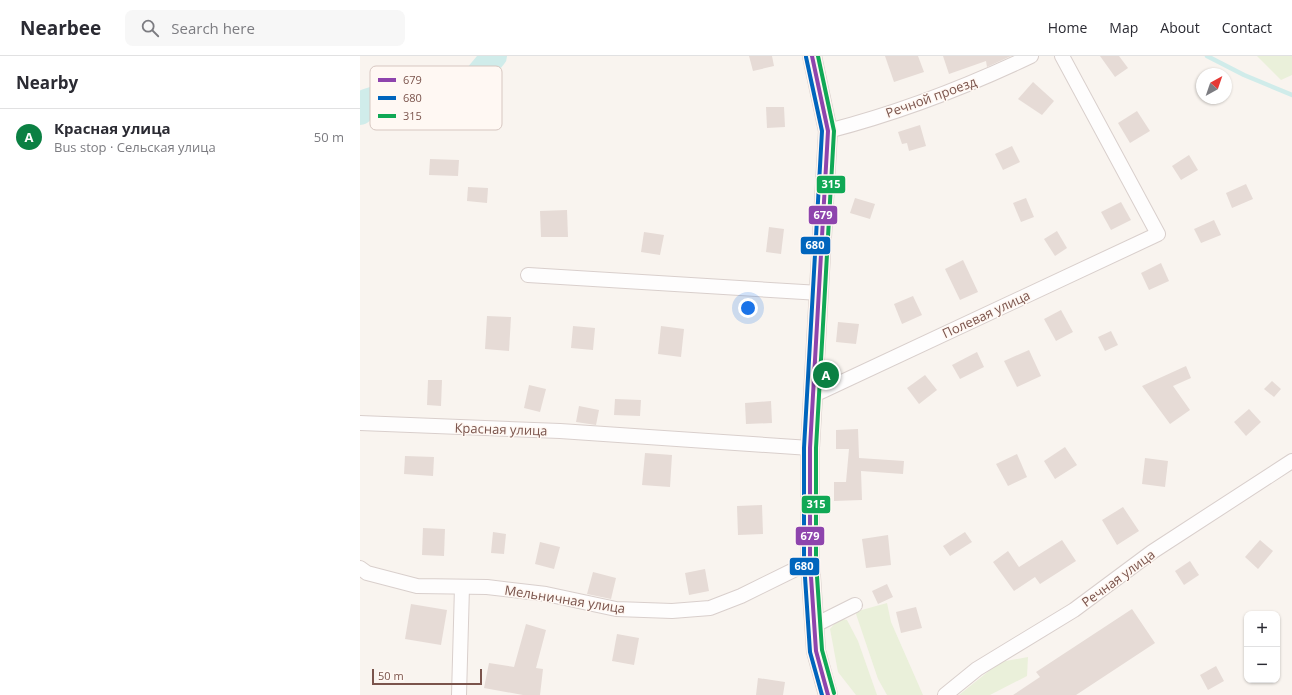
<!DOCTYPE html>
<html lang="en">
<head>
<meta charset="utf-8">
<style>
	:root { --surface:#fff; --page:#f7f7f7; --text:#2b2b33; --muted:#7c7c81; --line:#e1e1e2; --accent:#0b8043 }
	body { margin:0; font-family:"Open Sans",sans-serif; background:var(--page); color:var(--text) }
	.controls { position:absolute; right:12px; bottom:12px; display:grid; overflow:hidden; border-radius:8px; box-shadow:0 1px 3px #0004 }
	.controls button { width:36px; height:36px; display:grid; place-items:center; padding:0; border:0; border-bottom:1px solid var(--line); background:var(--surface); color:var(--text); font:20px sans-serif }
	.compass { position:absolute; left:836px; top:12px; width:36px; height:36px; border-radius:50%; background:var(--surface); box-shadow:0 1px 3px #0004; rotate:40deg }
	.scale { position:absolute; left:12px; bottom:10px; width:110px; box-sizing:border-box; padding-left:4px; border:2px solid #7b544c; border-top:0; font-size:11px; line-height:14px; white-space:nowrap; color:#7b544c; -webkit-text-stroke:3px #fff8f3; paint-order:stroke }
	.you { position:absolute; left:388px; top:252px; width:14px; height:14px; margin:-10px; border:3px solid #fff; border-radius:50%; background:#1a73e8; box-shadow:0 0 0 6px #1a73e833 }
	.badge { display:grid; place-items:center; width:26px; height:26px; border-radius:50%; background:var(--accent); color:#fff; font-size:13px; font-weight:700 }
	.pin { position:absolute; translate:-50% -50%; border:2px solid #fff; box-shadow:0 1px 4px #0006 }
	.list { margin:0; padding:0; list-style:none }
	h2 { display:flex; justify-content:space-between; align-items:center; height:52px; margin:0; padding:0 16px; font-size:17px }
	h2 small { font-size:13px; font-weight:400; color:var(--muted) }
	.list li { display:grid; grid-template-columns:26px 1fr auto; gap:12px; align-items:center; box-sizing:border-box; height:56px; padding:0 16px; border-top:1px solid var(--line) }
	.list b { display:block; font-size:15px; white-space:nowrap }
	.list p { margin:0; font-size:13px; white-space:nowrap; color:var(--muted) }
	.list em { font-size:13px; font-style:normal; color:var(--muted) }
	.icon { flex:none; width:22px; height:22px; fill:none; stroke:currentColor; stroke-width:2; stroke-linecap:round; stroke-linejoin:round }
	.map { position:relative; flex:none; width:932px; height:639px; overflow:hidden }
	header { display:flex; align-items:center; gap:24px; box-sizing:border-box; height:56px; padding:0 20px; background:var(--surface); border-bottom:1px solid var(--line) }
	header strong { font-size:19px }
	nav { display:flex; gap:22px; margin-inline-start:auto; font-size:14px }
	.search { width:280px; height:36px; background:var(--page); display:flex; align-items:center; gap:10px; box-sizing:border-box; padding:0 14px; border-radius:8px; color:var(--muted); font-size:15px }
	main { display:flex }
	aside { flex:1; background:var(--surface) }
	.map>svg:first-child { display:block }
</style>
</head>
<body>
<header>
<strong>Nearbee</strong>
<div class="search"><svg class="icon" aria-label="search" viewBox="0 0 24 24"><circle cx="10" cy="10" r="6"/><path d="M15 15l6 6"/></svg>Search here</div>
<nav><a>Home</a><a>Map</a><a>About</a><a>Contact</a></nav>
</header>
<main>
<aside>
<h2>Nearby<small></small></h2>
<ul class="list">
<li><span class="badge">A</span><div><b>Красная улица</b><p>Bus stop · Сельская улица</p></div><em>50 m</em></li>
</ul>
</aside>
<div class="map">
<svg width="932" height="639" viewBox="0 0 932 639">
	<rect width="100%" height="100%" fill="#f9f4ef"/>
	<g fill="#eaf0da">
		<polygon points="897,0 932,0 932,19 921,24"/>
		<polygon points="527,547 531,566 563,639 527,639 518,623 496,558 498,555"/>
		<polygon points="483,563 487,564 498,585 517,639 496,639 478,616 470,573 476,566"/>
		<polygon points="668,601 667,620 630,639 599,639 640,606"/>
	</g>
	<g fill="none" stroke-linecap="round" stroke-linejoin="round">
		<polyline stroke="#d0ecea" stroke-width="4.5" points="847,0 884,19 932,39"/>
		<polyline stroke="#d0ecea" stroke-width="26" points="0,56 6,46 41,35 102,38 134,0"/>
	</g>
	<g fill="#e6dbd6">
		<polygon points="389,0 412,0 414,10 393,15"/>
		<polygon points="525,0 558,0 564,16 534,26"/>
		<polygon points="583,0 651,0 627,11 626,5 589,18"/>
		<polygon points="740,0 759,0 768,12 755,21"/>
		<polygon points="673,26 694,45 682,59 658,43"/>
		<polygon points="406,51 424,51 425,71 407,72"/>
		<polygon points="777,55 790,75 770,87 758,67"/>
		<polygon points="560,69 566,90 549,95 547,87 542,88 538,76"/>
		<polygon points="652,90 660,106 643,114 635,98"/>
		<polygon points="829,99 838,114 821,124 812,110"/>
		<polygon points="70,103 99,104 98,120 69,119"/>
		<polygon points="886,128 893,143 872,152 866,137"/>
		<polygon points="108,131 128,132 127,147 107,145"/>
		<polygon points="495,142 515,148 510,163 490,157"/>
		<polygon points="666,142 674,161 661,166 653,147"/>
		<polygon points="761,146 771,164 751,174 741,156"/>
		<polygon points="207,154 208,181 181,181 180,155"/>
		<polygon points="854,164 861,179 841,187 834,173"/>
		<polygon points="409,171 424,173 421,198 406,196"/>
		<polygon points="697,175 707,192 695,200 684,183"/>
		<polygon points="284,176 304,179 300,199 281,196"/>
		<polygon points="603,204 618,236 600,244 585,213"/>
		<polygon points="801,207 809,225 789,234 781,217"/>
		<polygon points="553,240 562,259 542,268 534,248"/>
		<polygon points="701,254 713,276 696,285 684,263"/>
		<polygon points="127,260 151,261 149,295 125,293"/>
		<polygon points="478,266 499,268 496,288 476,286"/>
		<polygon points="213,270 235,272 233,294 211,292"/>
		<polygon points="301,270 324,273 321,301 298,298"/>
		<polygon points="751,275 758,289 745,295 738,281"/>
		<polygon points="669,294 681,320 657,331 644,305"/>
		<polygon points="617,296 624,311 600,323 592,309"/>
		<polygon points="826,310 831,322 813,330 830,354 810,368 782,330"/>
		<polygon points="565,319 577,334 559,348 547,332"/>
		<polygon points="68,324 82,324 81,350 67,349"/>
		<polygon points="912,325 921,333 914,341 904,333"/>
		<polygon points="169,329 186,333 180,356 164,352"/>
		<polygon points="255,343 281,344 280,360 254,359"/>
		<polygon points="411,345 412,367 386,368 385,347"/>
		<polygon points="219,350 239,354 236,369 216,366"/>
		<polygon points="889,353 901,366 886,380 874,366"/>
		<polygon points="498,373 499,402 544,405 543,418 501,415 502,444 474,445 474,426 486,426 489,393 476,393 476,374"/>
		<polygon points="705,391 717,409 695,423 684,405"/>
		<polygon points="285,397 312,399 310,431 282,429"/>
		<polygon points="657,398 667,421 648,430 636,408"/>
		<polygon points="45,400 74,401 73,420 44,418"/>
		<polygon points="785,402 808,405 805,431 782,428"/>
		<polygon points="402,449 403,478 378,479 377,450"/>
		<polygon points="763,451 779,475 757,489 742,464"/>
		<polygon points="63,472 85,473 84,500 62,499"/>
		<polygon points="133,476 146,478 144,498 131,497"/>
		<polygon points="605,476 612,486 590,500 583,490"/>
		<polygon points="528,479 531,509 506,512 502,483"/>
		<polygon points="702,484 716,505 680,528 675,521 654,535 633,506 648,495 659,511"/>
		<polygon points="900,484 913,495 898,513 885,501"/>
		<polygon points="180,486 200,491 194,513 175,508"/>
		<polygon points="830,505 839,519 824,529 815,515"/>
		<polygon points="345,513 349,535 329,539 325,517"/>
		<polygon points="233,516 256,522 251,543 227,538"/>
		<polygon points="527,528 533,541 518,548 512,535"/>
		<polygon points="51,548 87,554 81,589 45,583"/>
		<polygon points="556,551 562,572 541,577 536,556"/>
		<polygon points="772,553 795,587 716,639 653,639 680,621 676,616"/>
		<polygon points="166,568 186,574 176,612 183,613 180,639 163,639 124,632 129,607 154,611"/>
		<polygon points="257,578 279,582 274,609 252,605"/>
		<polygon points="856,610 864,625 848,634 840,619"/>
		<polygon points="398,622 425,626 423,639 396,639"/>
	</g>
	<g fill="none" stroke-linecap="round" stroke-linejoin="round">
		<g stroke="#d9cfcc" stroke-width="16">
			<g id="minor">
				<path d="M468,75C538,57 606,31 671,0"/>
				<polyline points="168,219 460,237"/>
				<polyline points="454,339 798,178 702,0"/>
				<polyline points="0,367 200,375 450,392"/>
				<polyline points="0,512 7,517 57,530 127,531 186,538 256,553 312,555 350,552 381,540 450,506"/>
				<polyline points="453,570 495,549"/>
				<polyline points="99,639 102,531"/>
				<polyline points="585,639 617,613 714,554 792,496 932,405"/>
			</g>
		</g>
		<g stroke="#dacfcb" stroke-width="20">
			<polyline id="major" points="452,0 468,75 450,392 450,506 456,595 468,639"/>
		</g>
		<use href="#minor" stroke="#fefdfd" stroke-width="14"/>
		<use href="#major" stroke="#f3ede7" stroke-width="18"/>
		<g stroke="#fff8f3" stroke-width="7">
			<polyline id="bus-1" points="452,0 468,75 450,392 450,506 456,595 468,639"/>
		</g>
		<g stroke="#fff8f3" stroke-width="7">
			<polyline id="bus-2" points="446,1 462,75 444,392 444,506 450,596 462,639"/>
		</g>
		<g stroke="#fff8f3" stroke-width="7">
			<polyline id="bus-3" points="458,0 474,75 456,392 456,506 462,594 474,637"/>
		</g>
		<use href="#bus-1" stroke="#8e44ad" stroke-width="4"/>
		<use href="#bus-2" stroke="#0065bd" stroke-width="4"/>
		<use href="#bus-3" stroke="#10a855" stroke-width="4"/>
	</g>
	<g text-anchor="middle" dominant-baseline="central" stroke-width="3" stroke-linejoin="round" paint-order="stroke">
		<g font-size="13" fill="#7b544c" stroke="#fff8f3">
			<text transform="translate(571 41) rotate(-20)">Речной проезд</text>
			<text transform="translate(626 258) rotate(-25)">Полевая улица</text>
			<text transform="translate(141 373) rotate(2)">Красная улица</text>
			<text transform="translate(758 522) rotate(-36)">Речная улица</text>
			<text transform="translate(205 543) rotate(9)">Мельничная улица</text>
		</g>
	</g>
	<rect x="10" y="10" width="132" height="64" rx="6" fill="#fff8f3" stroke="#d7c7c1" stroke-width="1"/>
	<rect x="18" y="22" width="18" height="4" fill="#8e44ad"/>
	<rect x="18" y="40" width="18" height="4" fill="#0065bd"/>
	<rect x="18" y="58" width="18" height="4" fill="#10a855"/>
	<g font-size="11" fill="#7b544c">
		<text x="43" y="28">679</text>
		<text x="43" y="46">680</text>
		<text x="43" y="64">315</text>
	</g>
	<g stroke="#fff8f3" stroke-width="1.5">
		<rect x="456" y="119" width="30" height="19" rx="4" fill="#10a855"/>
		<rect x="448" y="149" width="30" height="20" rx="4" fill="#8e44ad"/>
		<rect x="440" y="180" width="31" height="19" rx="4" fill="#0065bd"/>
		<rect x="441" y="439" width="30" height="19" rx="4" fill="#10a855"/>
		<rect x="435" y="470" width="30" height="20" rx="4" fill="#8e44ad"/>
		<rect x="429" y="501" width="31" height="19" rx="4" fill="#0065bd"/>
	</g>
	<g font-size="11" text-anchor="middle" font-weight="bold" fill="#fff">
		<text x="471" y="132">315</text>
		<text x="463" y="163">679</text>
		<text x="455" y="193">680</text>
		<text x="456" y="452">315</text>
		<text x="450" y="484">679</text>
		<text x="444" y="514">680</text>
	</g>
</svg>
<div class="controls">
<button>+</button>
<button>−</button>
</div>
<svg class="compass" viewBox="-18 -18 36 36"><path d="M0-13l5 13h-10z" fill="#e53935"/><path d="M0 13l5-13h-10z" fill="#7c7c81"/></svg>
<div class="scale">50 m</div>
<div class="you"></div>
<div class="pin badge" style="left:466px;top:319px">A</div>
</div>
</main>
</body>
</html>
